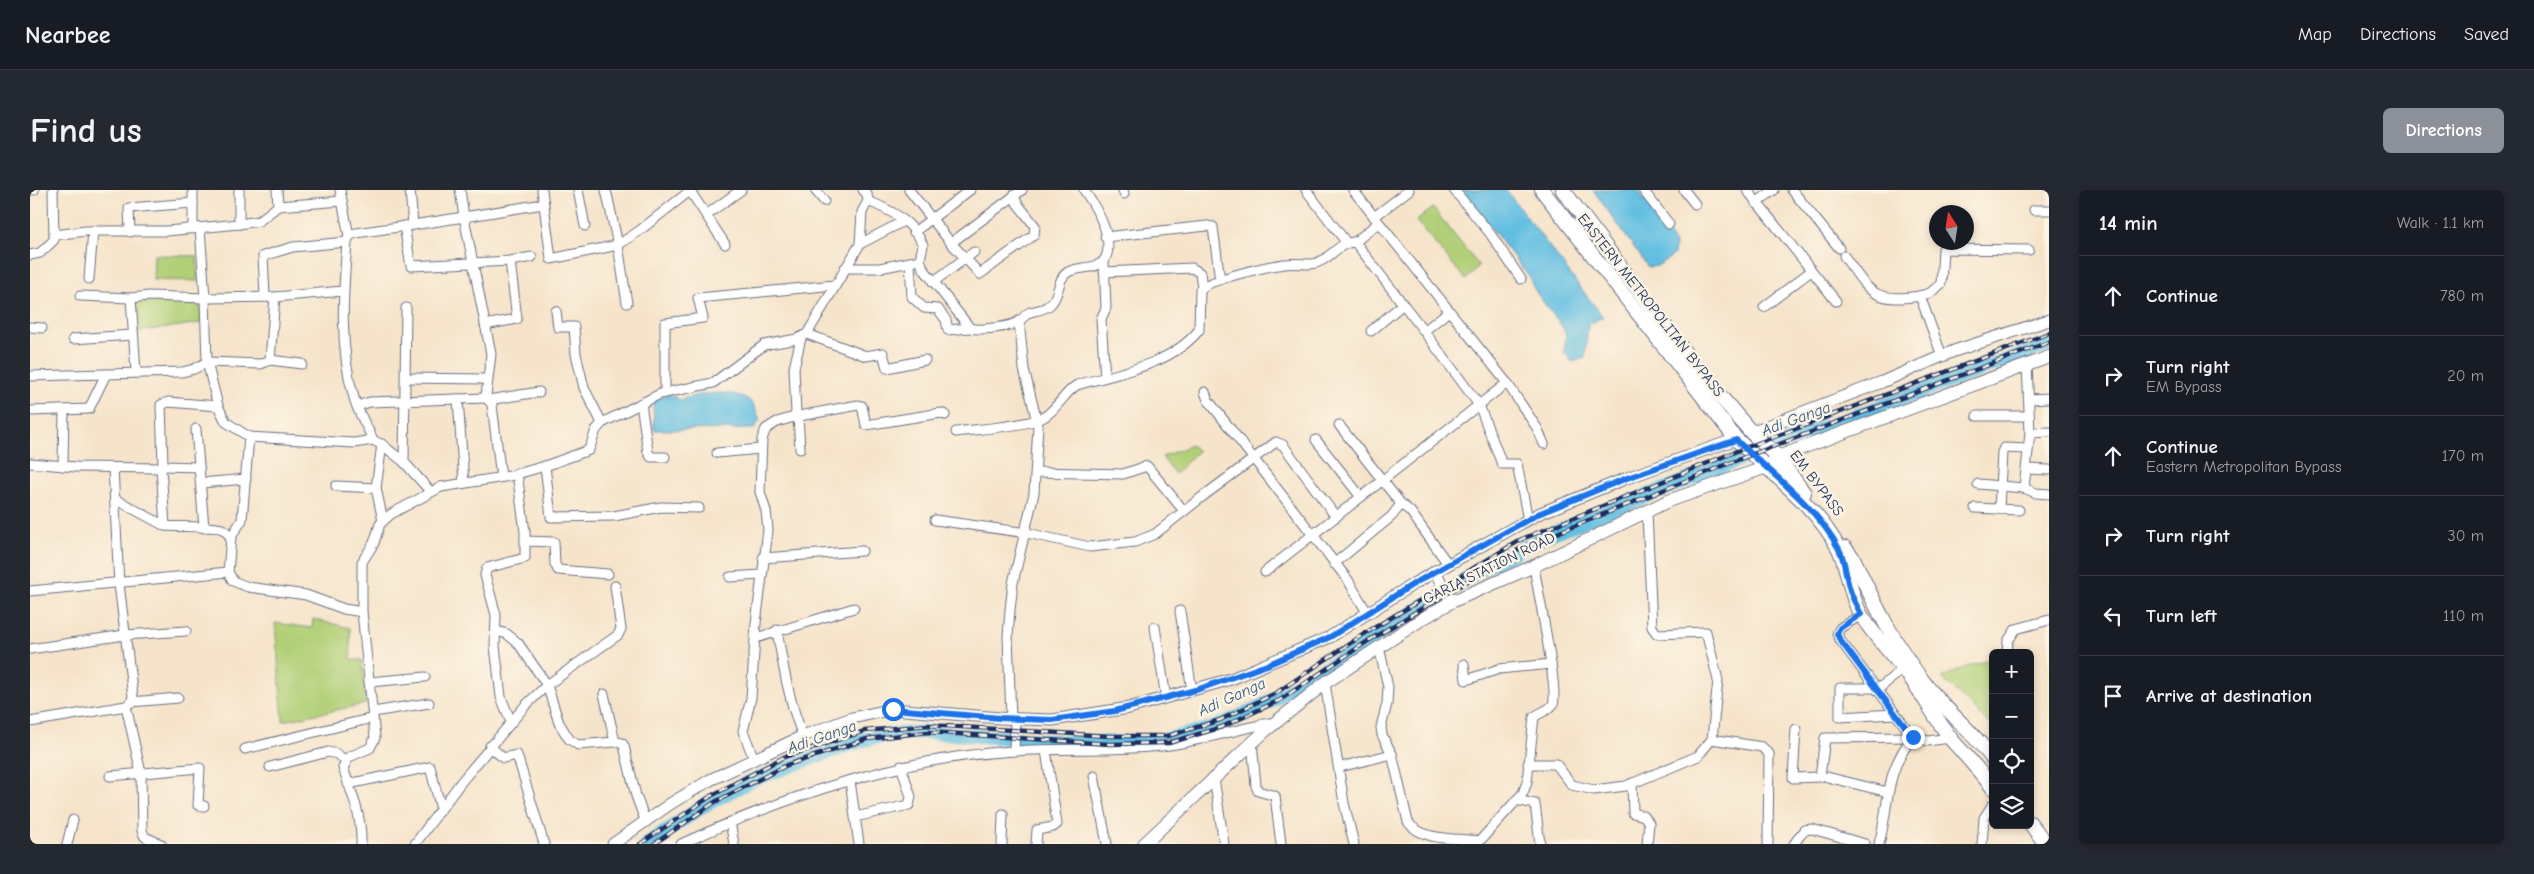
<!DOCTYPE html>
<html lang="en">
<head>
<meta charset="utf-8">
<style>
	:root { --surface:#171b24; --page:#242831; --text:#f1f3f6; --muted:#9ea1a6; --line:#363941; --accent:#8c9099 }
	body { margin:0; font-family:"Comic Neue",sans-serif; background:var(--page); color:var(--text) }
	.controls { position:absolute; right:15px; bottom:15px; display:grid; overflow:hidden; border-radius:8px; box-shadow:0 2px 8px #0003 }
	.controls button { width:45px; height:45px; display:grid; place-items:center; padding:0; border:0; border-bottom:1px solid var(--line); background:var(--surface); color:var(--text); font:25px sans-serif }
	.compass { position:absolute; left:1899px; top:15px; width:45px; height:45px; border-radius:50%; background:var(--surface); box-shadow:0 2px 8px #0003; rotate:348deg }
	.stop { position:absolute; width:15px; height:15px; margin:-11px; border:4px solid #1a73e8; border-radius:50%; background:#fff }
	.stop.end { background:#1a73e8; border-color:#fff; box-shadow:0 1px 5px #0008 }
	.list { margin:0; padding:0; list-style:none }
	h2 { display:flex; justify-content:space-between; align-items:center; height:65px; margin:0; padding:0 20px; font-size:21px }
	h2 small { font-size:16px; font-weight:400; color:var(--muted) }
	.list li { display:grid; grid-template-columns:32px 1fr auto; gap:15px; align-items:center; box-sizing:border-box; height:80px; padding:0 20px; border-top:1px solid var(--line) }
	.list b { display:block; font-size:19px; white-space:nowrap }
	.list p { margin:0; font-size:16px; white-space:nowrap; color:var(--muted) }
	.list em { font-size:16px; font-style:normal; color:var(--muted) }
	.icon { flex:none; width:28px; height:28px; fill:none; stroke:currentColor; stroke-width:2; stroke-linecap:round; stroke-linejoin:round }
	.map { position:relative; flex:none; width:2019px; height:654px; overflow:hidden; border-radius:8px }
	header { display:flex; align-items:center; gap:30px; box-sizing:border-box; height:70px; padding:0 25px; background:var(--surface); border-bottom:1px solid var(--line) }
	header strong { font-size:24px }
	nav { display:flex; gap:28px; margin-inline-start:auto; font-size:18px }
	.intro { display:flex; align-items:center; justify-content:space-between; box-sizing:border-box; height:120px; padding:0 30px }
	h1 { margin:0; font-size:35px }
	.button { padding:12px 22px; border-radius:8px; background:var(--accent); color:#fff; font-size:18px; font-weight:700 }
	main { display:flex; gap:30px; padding:0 30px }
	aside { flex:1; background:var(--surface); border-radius:8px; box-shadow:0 2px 8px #0003 }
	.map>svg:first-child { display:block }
</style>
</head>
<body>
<header>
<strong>Nearbee</strong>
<nav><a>Map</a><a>Directions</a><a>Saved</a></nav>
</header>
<div class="intro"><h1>Find us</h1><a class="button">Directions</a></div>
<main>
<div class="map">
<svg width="2019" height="654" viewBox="0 0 2019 654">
	<rect width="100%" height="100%" fill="#fcf5e5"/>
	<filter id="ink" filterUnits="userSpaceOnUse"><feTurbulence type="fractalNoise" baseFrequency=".02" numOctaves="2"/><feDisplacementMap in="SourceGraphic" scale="10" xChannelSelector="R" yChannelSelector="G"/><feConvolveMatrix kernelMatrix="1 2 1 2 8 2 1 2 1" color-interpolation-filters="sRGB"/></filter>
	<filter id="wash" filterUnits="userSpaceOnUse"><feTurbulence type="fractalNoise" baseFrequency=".0096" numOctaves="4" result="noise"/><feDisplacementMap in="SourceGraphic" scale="20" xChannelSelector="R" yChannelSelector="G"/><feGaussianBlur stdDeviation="1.12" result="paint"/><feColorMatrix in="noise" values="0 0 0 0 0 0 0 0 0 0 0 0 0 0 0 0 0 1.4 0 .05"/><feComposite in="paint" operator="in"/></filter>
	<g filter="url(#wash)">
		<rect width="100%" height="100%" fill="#f6e4ca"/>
		<g fill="#b0cf76" stroke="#667f6a">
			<polygon points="1403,18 1449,76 1436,90 1386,31"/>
			<polygon points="124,65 167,66 168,91 123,90"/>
			<polygon points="170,108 171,133 106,142 105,109"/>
			<polygon points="1161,255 1168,261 1145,284 1132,267"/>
			<polygon points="283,429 320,438 321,470 332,470 336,514 253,531 245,433 282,438"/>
			<polygon points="1963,468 1963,537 1912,488 1928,480"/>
		</g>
		<g fill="#64bfe2" stroke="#4077a0">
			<path d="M1432,0H1476L1573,127L1558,134L1555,168L1542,172L1534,162C1534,157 1537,147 1535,142C1528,127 1502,103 1500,88Z"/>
			<polygon points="1563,0 1608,0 1645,54 1644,65 1627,76 1618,77"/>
			<path d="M639,204L650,210C668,204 705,197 721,212C725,216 728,225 730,230L724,239L624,240L623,210Z"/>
		</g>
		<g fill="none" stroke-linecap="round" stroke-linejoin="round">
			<polyline stroke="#64bfe2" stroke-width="14" points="617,654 675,615 722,590 833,550 865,544 894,542 1032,552 1100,553 1138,549 1186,537 1230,517 1282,487 1454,378 1513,347 1754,252 2019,155"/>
		</g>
	</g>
	<g filter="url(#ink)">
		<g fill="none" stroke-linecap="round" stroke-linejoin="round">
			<g stroke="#686e84" stroke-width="11">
				<g id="minor">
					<polyline points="0,0 4,0"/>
					<polyline points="163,0 163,39"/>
					<polyline points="209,0 209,34"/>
					<polyline points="310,0 319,46"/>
					<polyline points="380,0 383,35 434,27 461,164 456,206 462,215 471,287"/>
					<polyline points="430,0 434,27 513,14"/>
					<polyline points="512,0 521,69 588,55 609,41 661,0"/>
					<polyline points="548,0 555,36"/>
					<polyline points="576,0 588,55 597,113"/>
					<polyline points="785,0 794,11"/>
					<polyline points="879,0 921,53 950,84 1004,45 1005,36 987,13 984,5"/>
					<polyline points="1093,0 1094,4"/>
					<polyline points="1276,0 1316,52"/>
					<polyline points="1424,0 1459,42 1491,89"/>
					<polyline points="1613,0 1639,34"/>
					<polyline points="1654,0 1665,14"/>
					<polyline points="1717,0 1806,111"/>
					<polyline points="1762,0 1809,58"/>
					<polyline points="660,1 676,25 711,0"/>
					<path d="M838,11C860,20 883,31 893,55L890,69L893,78L940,138C949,141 980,137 988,132C993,129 995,124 1000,122C1008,120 1018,119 1023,111C1030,102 1027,89 1038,82C1049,76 1071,80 1076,67C1084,47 1065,16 1054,0"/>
					<polyline points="1726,13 1744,0"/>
					<polyline points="248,16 312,11"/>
					<polyline points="2004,20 2019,20"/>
					<polyline points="676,25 695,54"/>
					<polyline points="1344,27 1379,0"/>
					<polyline points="374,36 381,76 480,71 502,67"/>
					<polyline points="100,42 99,18 163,13"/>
					<polyline points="884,42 940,0"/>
					<polyline points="24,45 56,41 137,41 209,34 229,31 248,16 247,0"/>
					<polyline points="1075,47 1177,36 1183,37 1190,90"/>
					<polyline points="1325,52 1348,33"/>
					<polyline points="921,53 992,0"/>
					<polyline points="830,54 832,22 838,11 837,4 833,0"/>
					<polyline points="0,65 10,63 24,50 23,0"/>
					<path d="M1814,66C1840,102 1842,113 1890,106L1912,166"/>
					<polyline points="1074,70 1076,118 1071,129 1075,187"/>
					<polyline points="880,72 882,107 894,118 908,119 916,130 918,140 940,138"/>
					<polyline points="815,78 850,78 885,71"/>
					<polyline points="1074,82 1162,78 1170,83 1172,97"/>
					<polyline points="59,89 63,41"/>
					<polyline points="903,92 944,62"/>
					<polyline points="50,106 101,108"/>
					<polyline points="235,106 233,66 263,57 317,52"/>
					<polyline points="1889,106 1900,103 1911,94 1913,59 1999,60"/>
					<polyline points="1734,117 1781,81"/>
					<polyline points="526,121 528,137 544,137 546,164 554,198 572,233"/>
					<polyline points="1419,121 1394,141 1449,215 1472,274 1487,274 1498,330"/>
					<polyline points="455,135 487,129 480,71"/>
					<polyline points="0,137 12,138"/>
					<polyline points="1341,141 1373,114"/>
					<polyline points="777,144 836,166 853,163 857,178 895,170"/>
					<polyline points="43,149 102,145"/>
					<polyline points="240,170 245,107"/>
					<polyline points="106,182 101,108 119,106 175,108 170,38"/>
					<polyline points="0,186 152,182 164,179 177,172 231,174 240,170 272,174"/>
					<polyline points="376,188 457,189"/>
					<polyline points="1477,193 1507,238 1514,254"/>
					<polyline points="1175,202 1178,210 1318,390 1338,424"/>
					<polyline points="635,203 635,133 673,128 668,108 805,95"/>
					<polyline points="428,209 434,293"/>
					<polyline points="1999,209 2019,208"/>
					<polyline points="458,210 509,202"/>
					<polyline points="611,213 618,262 621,267 635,267"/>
					<polyline points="188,216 177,172 175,108 245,107 313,101"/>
					<polyline points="327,216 340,212 456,208"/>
					<polyline points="0,221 59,219 76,184"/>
					<polyline points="768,226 770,259"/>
					<polyline points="1947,226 1999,226"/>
					<polyline points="764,227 766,223 764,178 771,148"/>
					<polyline points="166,239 174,338"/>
					<path d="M926,242C947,239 998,236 1014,227C1028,218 1034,203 1047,195C1089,183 1141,175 1169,140L1170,100C1176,90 1239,76 1254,74C1263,73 1272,74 1281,74C1298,73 1307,52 1325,52L1394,141"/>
					<polyline points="2000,243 2019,242"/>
					<polyline points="219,247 324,253 343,250 354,256 374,272 400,301"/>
					<path d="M343,250C337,236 328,223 324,208C309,158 313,104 317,52L319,46L326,43L383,35"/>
					<polyline points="1286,250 1331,307"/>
					<polyline points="687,263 730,259"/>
					<polyline points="374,272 376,118"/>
					<polyline points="0,273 46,277 131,278 133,274 131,215 138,212 188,216 196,232 219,247 212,330 201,347 198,382 0,401"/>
					<polyline points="33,276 34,220"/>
					<polyline points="133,276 169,277"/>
					<polyline points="515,276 521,327 584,326 631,317 669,318"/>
					<path d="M131,278L135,336C146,337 187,336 192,339C196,340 198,345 201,347"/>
					<polyline points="1996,279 2019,280"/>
					<polyline points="1006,282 1093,284 1117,276 1154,321"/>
					<polyline points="171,293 216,289"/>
					<polyline points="1948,294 1994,298 2000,243 1997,174"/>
					<polyline points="306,296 346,298 353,331"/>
					<polyline points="346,298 352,254"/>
					<polyline points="1994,298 2006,303 2019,304"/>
					<polyline points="85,309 135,336"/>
					<polyline points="1371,314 1380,321 1418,374"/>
					<polyline points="1945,318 1989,320"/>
					<polyline points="1969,319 1972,262 1974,258 1998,259"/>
					<polyline points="905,330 997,343 1060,357 1105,352 1125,344 1172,307 1246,252 1253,255 1306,327"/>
					<polyline points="495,351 524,352 525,374 528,380 578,384"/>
					<polyline points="733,368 832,361"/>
					<polyline points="1304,374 1362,326 1371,314 1309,235"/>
					<path d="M198,382L203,391L218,397L276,405L314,419L332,422L345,548L340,558L319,567L313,578C322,604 332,626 331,654"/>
					<polyline points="1235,382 1477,193 1323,0"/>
					<polyline points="700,387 731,385"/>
					<polyline points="1150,421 1162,501"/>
					<polyline points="332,422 332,372 344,353 350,334 361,324 411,297 480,286 515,276 559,260 566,240 572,233 630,204 683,193 734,155 767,149 777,144 830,54 874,31"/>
					<polyline points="1831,425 1810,438 1807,444 1810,450 1883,547 1898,551 1920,548"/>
					<polyline points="1125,437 1136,508"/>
					<path d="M747,440C753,476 759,512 773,546"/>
					<polyline points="467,441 477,444 488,453 517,495 529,533 539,549 548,555 585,552"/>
					<polyline points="726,448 824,418"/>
					<polyline points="1349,457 1358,497 1357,514 1351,537 1352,545 1362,564"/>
					<polyline points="0,459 95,445 156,441"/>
					<polyline points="1977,463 1978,451 1986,439 2019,430"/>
					<polyline points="1434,474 1436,490 1469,479 1521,474"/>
					<polyline points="339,492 395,487"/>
					<polyline points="1295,493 1314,613 1324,654"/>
					<polyline points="1846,498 1810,498 1810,527 1865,524"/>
					<polyline points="1847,500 1873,479"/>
					<polyline points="574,504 585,552 592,553 594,556 606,606 615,630"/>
					<polyline points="101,512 148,508"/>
					<polyline points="96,516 111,583 112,641 115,647 131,654"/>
					<polyline points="343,522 399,513"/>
					<polyline points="981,529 978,446 980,420 983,393 1004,303 1008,236 994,179 989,131"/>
					<polyline points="0,532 96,516 101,512 103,507 89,394 83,278"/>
					<polyline points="481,532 471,507 465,456 466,425 455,385 457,378 495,368 495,342 487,283"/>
					<polyline points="1766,539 1763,588 1790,587 1795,548 1883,547"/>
					<polyline points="1682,549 1732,557 1739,564 1738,654"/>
					<polyline points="1222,552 1226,596 1228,601 1245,606 1251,654"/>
					<polyline points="460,556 473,568 487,565 514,654"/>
					<polyline points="215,559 343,528"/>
					<polyline points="984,561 985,529"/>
					<polyline points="724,569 713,541 721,508 726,433 738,340 736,321 730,302 732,249 736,239 747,232 764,227 828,215 832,216 836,235 911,223 915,225"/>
					<polyline points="1498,574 1526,574 1542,595 1564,600 1596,596 1668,566 1682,549 1688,490 1676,442 1627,444 1622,437 1617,322"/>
					<polyline points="240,577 298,562 307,564 316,571"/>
					<path d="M1310,577L1362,564L1378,632C1391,651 1427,648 1449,651"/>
					<polyline points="80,586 170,578 168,615 174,616"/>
					<polyline points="1064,586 1077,654"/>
					<polyline points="1797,587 1858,602"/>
					<polyline points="1184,588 1194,654"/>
					<polyline points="820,591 829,654"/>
					<polyline points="1602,593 1603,623 1614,626 1619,633 1617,654"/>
					<polyline points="318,594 400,577 411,619"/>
					<polyline points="1486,610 1505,614 1510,654"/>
					<polyline points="825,627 879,615 881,607 871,576"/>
					<polyline points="700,632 704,654"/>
					<polyline points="37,654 43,630"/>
					<polyline points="385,654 431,592 495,516 517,495 588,445 591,439 585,396"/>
					<path d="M651,654C757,606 868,568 984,561C1035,557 1088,562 1139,555C1175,550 1210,538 1246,532"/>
					<polyline points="972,654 973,624"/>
					<polyline points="1006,654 1007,640 1023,637 1027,634 1016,560"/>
					<path d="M1447,654L1493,603L1497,592L1504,527C1510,522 1519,521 1523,514C1529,500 1507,398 1504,376"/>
					<polyline points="1764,654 1774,640 1782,639 1835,654"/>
					<path d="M1849,654C1860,613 1854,582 1883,547"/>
					<polyline points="1952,654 1954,628 1963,614"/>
				</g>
			</g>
			<g stroke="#686e84" stroke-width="13">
				<g id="tertiary">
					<polyline points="1721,242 1852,192 1924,161 2019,130"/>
					<polyline points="1405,381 1421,412"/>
					<polyline points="583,654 640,614 680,590 773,546 822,528 863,519 970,528 1022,530 1099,518 1201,489 1300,447 1385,393 1508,324 1597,288 1706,249"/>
				</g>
			</g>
			<g stroke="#686e84" stroke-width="14">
				<polyline id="secondary" points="1114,654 1235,541 1295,493 1392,429 1423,411 1504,376 1638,311 1734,278 1753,265 2019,167"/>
			</g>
			<g stroke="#686e84" stroke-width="16">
				<g id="primary">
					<path d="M1512,0L1706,249C1741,283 1786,315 1809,359C1819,380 1819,403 1830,423C1842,444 1862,464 1877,483C1893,504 1905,528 1921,549C1935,565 1950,581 1963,598"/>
					<polyline points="1533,0 1671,184 1721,242 1748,267 1774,303"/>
					<path d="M1815,358L1823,368C1844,413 1865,456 1896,495C1916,521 1943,542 1963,569"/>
					<polyline points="2000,633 2016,654"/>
				</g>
			</g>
			<use href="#minor" stroke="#fff" stroke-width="9"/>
			<use href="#tertiary" stroke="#fff" stroke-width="11"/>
			<use href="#secondary" stroke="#fff" stroke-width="12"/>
			<use href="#primary" stroke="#fff" stroke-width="14"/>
			<g stroke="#1b2f5e" stroke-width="4.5">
				<g id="rail">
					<polyline points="610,654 681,606 754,567 835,541 898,535 1079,546 1138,546 1190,530 1246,503 1334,444 1492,349 1707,261 2019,143"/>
					<polyline points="624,654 685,612 757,575 837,549 898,542 1079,554 1139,553 1192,537 1250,510 1338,451 1495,356 1710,269 2019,152"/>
				</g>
			</g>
			<use href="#rail" stroke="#fcf5e5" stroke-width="2.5" stroke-dasharray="8" stroke-linecap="butt"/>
		</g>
	</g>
	<g fill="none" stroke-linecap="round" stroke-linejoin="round" filter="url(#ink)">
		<path stroke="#1a73e8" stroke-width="6" d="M863,519L970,528L1022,530L1085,521L1169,499L1237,475L1300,447L1385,393L1508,324L1597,288L1706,250C1740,282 1787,317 1809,359C1816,372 1815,386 1820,400C1822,408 1827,416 1831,424L1810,438L1807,444L1810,450L1883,547"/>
	</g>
	<g text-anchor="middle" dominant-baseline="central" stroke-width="5" stroke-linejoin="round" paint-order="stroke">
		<g font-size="15" fill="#1b2f5e" stroke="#fcf5e5">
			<text transform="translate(1621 115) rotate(52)">EASTERN METROPOLITAN BYPASS</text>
			<text transform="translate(1787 293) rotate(53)">EM BYPASS</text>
			<text transform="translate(1459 378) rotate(-26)">GARIA STATION ROAD</text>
		</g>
		<g font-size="16" font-style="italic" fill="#315a86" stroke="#fcf5e5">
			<text transform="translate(1766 229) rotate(-20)">Adi Ganga</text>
			<text transform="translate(1202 507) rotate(-24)">Adi Ganga</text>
			<text transform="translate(792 547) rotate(-19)">Adi Ganga</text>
		</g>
	</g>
</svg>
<div class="controls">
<button>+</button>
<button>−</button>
<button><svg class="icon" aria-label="locate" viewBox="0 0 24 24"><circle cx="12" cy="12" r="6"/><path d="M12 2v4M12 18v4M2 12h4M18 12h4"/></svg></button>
<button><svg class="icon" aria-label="layers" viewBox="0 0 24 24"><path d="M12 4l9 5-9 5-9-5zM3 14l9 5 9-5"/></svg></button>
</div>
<svg class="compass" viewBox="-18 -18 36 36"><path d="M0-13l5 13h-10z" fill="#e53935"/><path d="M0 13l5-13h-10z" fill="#9ea1a6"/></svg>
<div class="stop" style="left:863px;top:519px"></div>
<div class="stop end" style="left:1883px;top:547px"></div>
</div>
<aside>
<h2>14 min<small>Walk · 1.1 km</small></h2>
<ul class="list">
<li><svg class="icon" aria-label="ahead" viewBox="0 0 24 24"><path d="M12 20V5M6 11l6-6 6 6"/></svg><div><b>Continue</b></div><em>780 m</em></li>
<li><svg class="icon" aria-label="right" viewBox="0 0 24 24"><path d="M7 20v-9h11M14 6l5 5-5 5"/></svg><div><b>Turn right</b><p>EM Bypass</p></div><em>20 m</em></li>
<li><svg class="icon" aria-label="ahead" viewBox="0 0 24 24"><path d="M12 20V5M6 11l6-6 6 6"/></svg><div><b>Continue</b><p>Eastern Metropolitan Bypass</p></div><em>170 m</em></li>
<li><svg class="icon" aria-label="right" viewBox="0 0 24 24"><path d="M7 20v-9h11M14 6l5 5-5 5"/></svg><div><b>Turn right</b></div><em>30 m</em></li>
<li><svg class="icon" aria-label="left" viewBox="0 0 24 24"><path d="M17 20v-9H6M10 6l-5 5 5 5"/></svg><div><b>Turn left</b></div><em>110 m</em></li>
<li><svg class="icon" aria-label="arrive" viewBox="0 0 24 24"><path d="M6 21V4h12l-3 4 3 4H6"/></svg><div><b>Arrive at destination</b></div></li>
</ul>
</aside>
</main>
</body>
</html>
